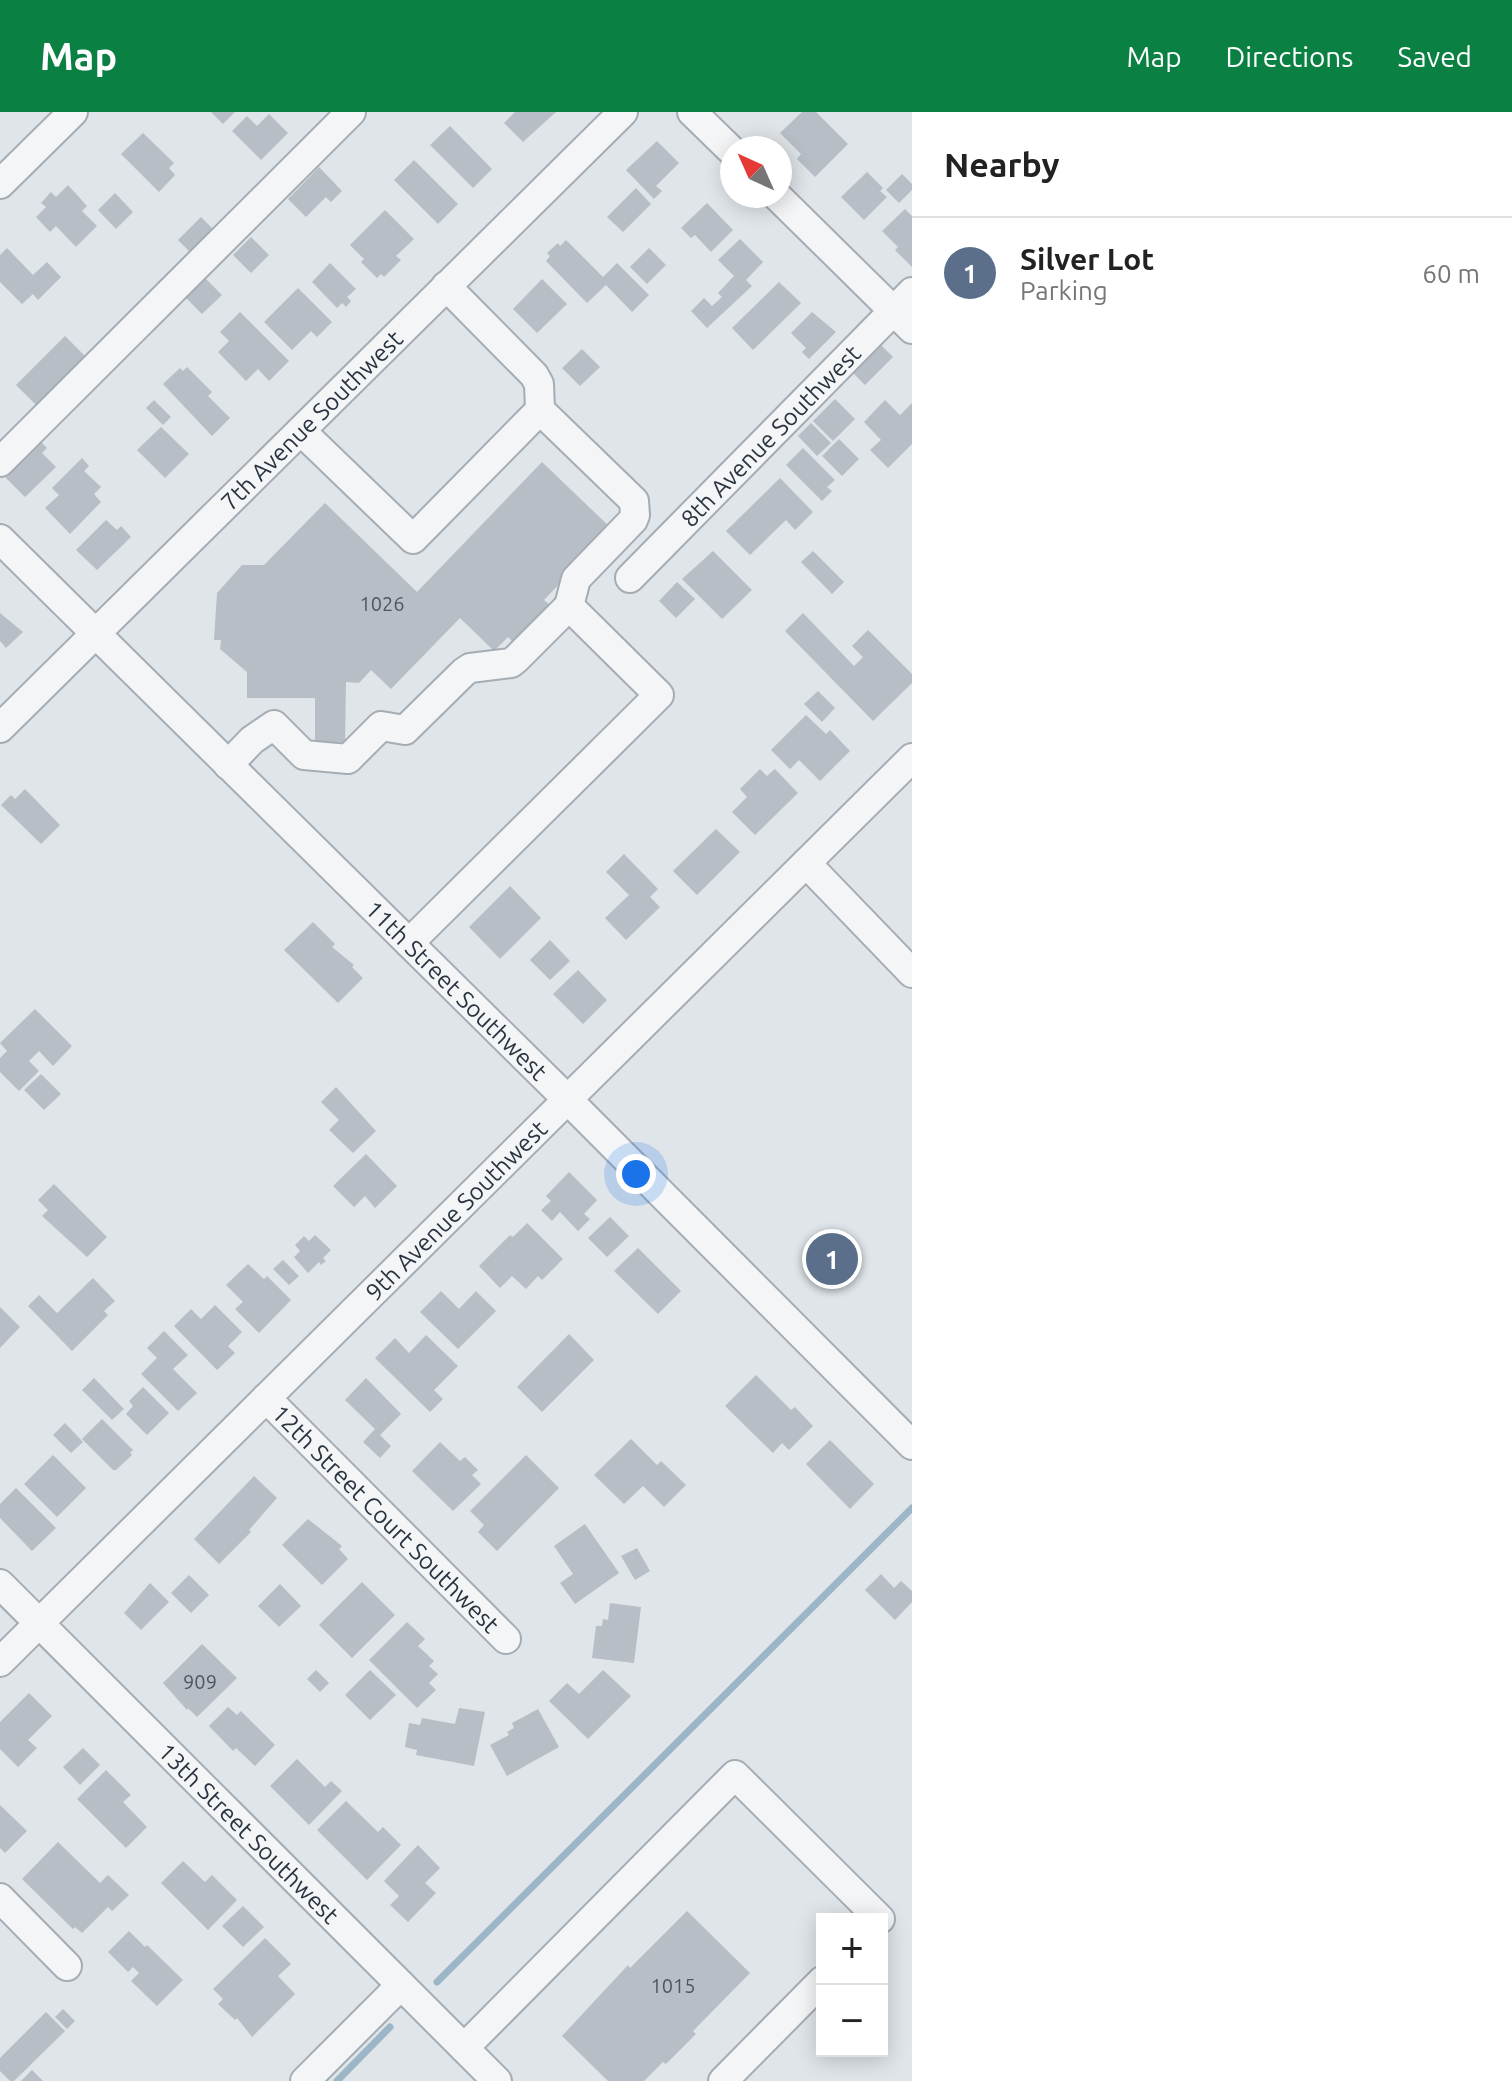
<!DOCTYPE html>
<html lang="en">
<head>
<meta charset="utf-8">
<style>
	:root { --surface:#fff; --page:#f6f6f6; --text:#222; --muted:#767676; --line:#e0e0e0; --accent:#0b8043 }
	body { margin:0; font-family:Ubuntu,sans-serif; background:var(--page); color:var(--text) }
	.controls { position:absolute; right:24px; bottom:24px; display:grid; overflow:hidden; border-radius:0px; box-shadow:0 4px 20px #0003 }
	.controls button { width:72px; height:72px; display:grid; place-items:center; padding:0; border:0; border-bottom:2px solid var(--line); background:var(--surface); color:var(--text); font:40px sans-serif }
	.compass { position:absolute; left:720px; top:24px; width:72px; height:72px; border-radius:50%; background:var(--surface); box-shadow:0 4px 20px #0003; rotate:315deg }
	.you { position:absolute; left:636px; top:1062px; width:28px; height:28px; margin:-20px; border:6px solid #fff; border-radius:50%; background:#1a73e8; box-shadow:0 0 0 12px #1a73e833 }
	.badge { display:grid; place-items:center; width:52px; height:52px; border-radius:50%; background:var(--accent); color:#fff; font-size:26px; font-weight:700 }
	.pin { position:absolute; translate:-50% -50%; border:4px solid #fff; box-shadow:0 2px 8px #0006 }
	.list { margin:0; padding:0; list-style:none }
	h2 { display:flex; justify-content:space-between; align-items:center; height:104px; margin:0; padding:0 32px; font-size:34px }
	h2 small { font-size:26px; font-weight:400; color:var(--muted) }
	.list li { display:grid; grid-template-columns:52px 1fr auto; gap:24px; align-items:center; box-sizing:border-box; height:112px; padding:0 32px; border-top:2px solid var(--line) }
	.list b { display:block; font-size:30px; white-space:nowrap }
	.list p { margin:0; font-size:26px; white-space:nowrap; color:var(--muted) }
	.list em { font-size:26px; font-style:normal; color:var(--muted) }
	.map { position:relative; flex:none; width:912px; height:1969px; overflow:hidden }
	header { display:flex; align-items:center; gap:48px; box-sizing:border-box; height:112px; padding:0 40px; background:var(--accent); color:#fff }
	header strong { font-size:38px }
	nav { display:flex; gap:44px; margin-inline-start:auto; font-size:28px }
	main { display:flex }
	aside { flex:1; background:var(--surface) }
	.map>svg:first-child { display:block }
</style>
</head>
<body>
<header>
<strong>Map</strong>
<nav><a>Map</a><a>Directions</a><a>Saved</a></nav>
</header>
<main>
<div class="map">
<svg width="912" height="1969" viewBox="0 0 912 1969">
	<rect width="100%" height="100%" fill="#e0e5e9"/>
	<g fill="none" stroke-linecap="round" stroke-linejoin="round">
		<g stroke="#9cb6c8" stroke-width="7">
			<polyline points="437,1870 912,1396"/>
			<polyline points="337,1969 390,1915"/>
		</g>
	</g>
	<g fill="#b8bec5">
		<polygon points="211,0 235,0 223,12"/>
		<polygon points="515,0 556,0 523,30 504,11"/>
		<polygon points="802,0 816,0 848,32 815,65 797,47 801,42 780,21"/>
		<polygon points="269,2 288,21 261,48 232,19 247,4 257,14"/>
		<polygon points="450,14 492,57 473,76 430,33"/>
		<polygon points="143,21 174,51 169,56 175,63 159,80 121,42"/>
		<polygon points="657,29 679,51 656,74 662,79 654,87 626,58"/>
		<polygon points="414,48 458,92 438,112 394,68"/>
		<polygon points="319,55 342,79 331,90 326,85 306,105 288,87"/>
		<polygon points="867,60 883,76 880,79 887,85 864,108 841,85"/>
		<polygon points="902,62 912,72 912,78 899,91 886,78"/>
		<polygon points="68,73 87,94 82,99 97,114 76,135 56,114 50,120 36,105 46,95 41,91 51,80 56,85"/>
		<polygon points="636,76 651,92 623,120 607,105"/>
		<polygon points="115,81 133,100 116,117 98,98"/>
		<polygon points="707,91 733,118 711,140 695,123 691,126 681,116"/>
		<polygon points="905,97 912,104 912,155 895,138 898,135 882,119"/>
		<polygon points="385,98 414,127 396,144 401,148 384,165 381,162 377,166 361,150 364,147 350,133"/>
		<polygon points="201,105 214,118 191,141 178,128"/>
		<polygon points="251,125 269,143 251,161 233,143"/>
		<polygon points="740,127 763,150 746,168 752,174 707,216 691,199 704,186 712,194 722,185 718,181 734,164 718,148"/>
		<polygon points="566,128 603,165 617,151 649,183 632,200 606,173 587,191 546,149 550,144 547,141 558,131 560,134"/>
		<polygon points="7,136 33,163 47,150 61,165 38,188 33,182 22,192 0,170 0,143"/>
		<polygon points="649,136 666,153 647,172 630,155"/>
		<polygon points="330,151 356,177 347,185 351,189 346,195 342,191 337,196 312,170"/>
		<polygon points="200,161 222,183 202,202 180,180"/>
		<polygon points="542,167 567,192 537,221 513,197"/>
		<polygon points="779,170 801,191 753,238 732,216"/>
		<polygon points="298,176 332,210 317,225 311,219 292,238 264,210"/>
		<polygon points="240,200 289,249 269,269 258,257 246,269 218,240 229,229 220,220"/>
		<polygon points="812,200 836,220 809,247 802,240 806,236 791,221"/>
		<polygon points="65,224 85,244 36,293 16,273"/>
		<polygon points="876,228 893,245 865,273 848,256"/>
		<polygon points="582,237 600,255 580,274 562,256"/>
		<polygon points="187,255 212,280 208,284 230,306 212,324 163,272 180,256 183,259"/>
		<polygon points="835,287 855,307 833,329 813,309"/>
		<polygon points="154,288 171,305 163,313 146,296"/>
		<polygon points="885,288 900,303 912,291 912,332 888,356 870,338 881,328 864,310"/>
		<polygon points="811,311 831,331 817,344 798,324"/>
		<polygon points="161,315 189,342 165,366 137,338"/>
		<polygon points="839,327 859,347 842,364 822,344"/>
		<polygon points="39,328 47,336 42,341 56,355 25,385 4,364"/>
		<polygon points="803,336 835,368 827,375 832,379 822,389 786,353"/>
		<polygon points="82,346 89,354 84,359 101,375 94,382 101,390 70,422 45,396 59,383 52,376"/>
		<polygon points="542,350 612,417 544,488 552,495 516,533 508,525 494,539 460,506 391,577 371,558 359,571 346,570 345,630 315,630 315,586 247,586 247,560 220,537 221,528 214,528 217,481 242,453 264,453 325,391 417,480"/>
		<polygon points="780,366 813,400 795,418 786,408 750,443 726,419"/>
		<polygon points="106,408 117,418 121,414 131,425 97,458 76,438"/>
		<polygon points="713,439 752,478 722,507 682,467"/>
		<polygon points="813,439 844,470 832,482 801,450"/>
		<polygon points="677,470 695,487 676,506 659,489"/>
		<polygon points="0,501 23,520 6,536 0,529"/>
		<polygon points="803,501 854,554 863,545 852,534 868,518 912,562 912,571 873,609 785,519"/>
		<polygon points="818,579 835,596 822,610 804,592"/>
		<polygon points="806,603 826,622 830,618 850,639 820,669 799,648 790,657 771,638"/>
		<polygon points="760,657 767,664 775,657 798,681 755,723 732,700 747,685 740,677"/>
		<polygon points="25,677 60,713 41,732 1,693 11,683 15,687"/>
		<polygon points="716,717 740,740 697,783 673,759"/>
		<polygon points="624,742 658,777 650,785 660,795 626,828 605,806 629,783 606,760"/>
		<polygon points="510,774 541,806 500,847 469,815"/>
		<polygon points="313,810 335,832 332,835 354,853 352,855 363,866 338,891 284,838"/>
		<polygon points="550,828 570,849 550,868 530,848"/>
		<polygon points="578,858 607,888 583,912 553,882"/>
		<polygon points="35,897 72,934 53,954 39,939 29,949 39,959 19,979 0,960 0,946 7,939 0,931"/>
		<polygon points="41,962 61,982 44,998 24,978"/>
		<polygon points="336,975 376,1019 353,1041 329,1018 339,1008 321,990"/>
		<polygon points="366,1042 397,1074 375,1096 365,1084 354,1095 333,1074"/>
		<polygon points="569,1060 597,1088 584,1102 590,1107 578,1119 560,1100 552,1109 541,1098 551,1089 546,1084"/>
		<polygon points="54,1072 107,1125 87,1145 42,1104 48,1098 38,1088"/>
		<polygon points="610,1105 629,1124 607,1145 588,1126"/>
		<polygon points="527,1111 563,1147 542,1168 538,1164 526,1177 512,1164 500,1176 479,1154 510,1123 513,1125"/>
		<polygon points="315,1123 331,1138 323,1146 326,1149 321,1153 319,1150 308,1161 294,1145 300,1139 295,1133 304,1124 309,1129"/>
		<polygon points="638,1136 681,1179 658,1202 614,1159"/>
		<polygon points="283,1148 299,1164 289,1173 273,1157"/>
		<polygon points="248,1152 264,1167 267,1164 291,1188 259,1221 235,1197 243,1190 226,1173"/>
		<polygon points="93,1166 115,1189 104,1199 108,1203 72,1239 28,1194 39,1183 57,1201"/>
		<polygon points="441,1179 459,1197 476,1179 496,1199 458,1237 420,1200"/>
		<polygon points="215,1193 242,1220 228,1234 235,1241 217,1258 174,1214 191,1197 201,1207"/>
		<polygon points="0,1195 20,1215 0,1236"/>
		<polygon points="164,1219 188,1243 173,1257 197,1281 178,1299 141,1262 157,1246 147,1236"/>
		<polygon points="569,1222 594,1248 542,1300 517,1275"/>
		<polygon points="426,1223 458,1254 434,1278 443,1287 430,1300 375,1246 395,1226 409,1241"/>
		<polygon points="756,1263 791,1298 795,1295 813,1314 789,1338 782,1331 773,1341 725,1294"/>
		<polygon points="94,1266 124,1297 112,1308 82,1278"/>
		<polygon points="366,1266 401,1302 380,1323 391,1334 380,1346 363,1330 375,1317 345,1288"/>
		<polygon points="143,1275 169,1301 147,1323 126,1302 133,1294 129,1289"/>
		<polygon points="102,1307 133,1338 130,1341 132,1343 116,1358 113,1358 82,1327"/>
		<polygon points="65,1311 83,1330 71,1341 53,1323"/>
		<polygon points="631,1327 657,1353 661,1349 686,1373 664,1395 643,1374 624,1392 594,1363"/>
		<polygon points="830,1328 874,1372 850,1397 806,1352"/>
		<polygon points="440,1330 460,1349 465,1345 478,1358 472,1363 481,1372 453,1399 412,1359"/>
		<polygon points="53,1343 86,1376 57,1405 24,1372"/>
		<polygon points="526,1343 559,1376 497,1439 478,1420 484,1413 470,1399"/>
		<polygon points="254,1364 277,1386 249,1418 251,1420 219,1452 194,1427"/>
		<polygon points="16,1376 56,1416 32,1439 0,1406 0,1392"/>
		<polygon points="308,1407 342,1434 339,1437 348,1447 322,1473 282,1433"/>
		<polygon points="585,1412 619,1461 575,1492 560,1471 573,1462 554,1434"/>
		<polygon points="637,1436 650,1459 635,1468 621,1444"/>
		<polygon points="881,1462 894,1476 901,1469 912,1479 912,1490 895,1508 865,1478"/>
		<polygon points="189,1463 209,1483 191,1501 171,1481"/>
		<polygon points="362,1470 395,1503 352,1546 319,1513"/>
		<polygon points="150,1471 169,1490 141,1518 124,1501"/>
		<polygon points="280,1472 301,1494 279,1515 258,1494"/>
		<polygon points="610,1491 641,1495 634,1551 592,1546 596,1514 602,1514 603,1507 608,1508"/>
		<polygon points="407,1510 425,1527 418,1534 434,1549 429,1554 438,1562 429,1571 436,1578 417,1596 369,1548"/>
		<polygon points="202,1532 237,1566 197,1605 188,1596 187,1598 163,1571"/>
		<polygon points="316,1558 329,1571 320,1580 307,1567"/>
		<polygon points="370,1558 396,1583 370,1608 345,1583"/>
		<polygon points="603,1558 631,1584 588,1627 549,1589 567,1571 579,1582"/>
		<polygon points="29,1581 52,1604 28,1628 37,1636 18,1655 0,1637 0,1610"/>
		<polygon points="228,1595 237,1603 241,1599 275,1633 255,1654 236,1636 233,1639 209,1614"/>
		<polygon points="459,1596 485,1600 474,1654 416,1643 417,1638 405,1635 409,1611 420,1613 422,1606 455,1612"/>
		<polygon points="538,1597 559,1635 507,1664 490,1633 509,1623 507,1620 514,1616 512,1611"/>
		<polygon points="83,1636 100,1653 80,1673 63,1655"/>
		<polygon points="297,1647 325,1675 331,1669 342,1679 309,1713 270,1674"/>
		<polygon points="106,1658 131,1683 123,1690 147,1715 126,1736 77,1687"/>
		<polygon points="346,1689 378,1720 383,1715 401,1733 367,1768 317,1718"/>
		<polygon points="0,1693 27,1719 5,1741 0,1736"/>
		<polygon points="58,1730 100,1771 108,1763 129,1783 112,1799 108,1795 82,1821 75,1815 73,1817 22,1767"/>
		<polygon points="418,1733 440,1756 425,1771 436,1781 408,1810 390,1793 399,1784 384,1769"/>
		<polygon points="183,1749 205,1770 212,1763 237,1788 208,1818 161,1771"/>
		<polygon points="243,1794 264,1815 243,1835 222,1814"/>
		<polygon points="687,1799 750,1861 693,1919 696,1922 666,1952 663,1950 644,1969 608,1969 562,1924 628,1853 630,1856"/>
		<polygon points="129,1819 145,1835 147,1833 183,1868 157,1894 131,1869 139,1861 133,1855 128,1860 108,1840"/>
		<polygon points="265,1826 291,1852 278,1864 295,1882 252,1925 237,1906 235,1908 218,1892 223,1887 213,1877"/>
		<polygon points="63,1897 75,1909 67,1917 55,1905"/>
		<polygon points="46,1900 65,1919 14,1969 10,1969 0,1959 0,1946"/>
		<polygon points="32,1958 43,1969 21,1969"/>
	</g>
	<g fill="none" stroke-linecap="round" stroke-linejoin="round">
		<g stroke="#a5acb3" stroke-width="32">
			<g id="minor">
				<polyline points="692,0 732,39"/>
				<polyline points="0,72 73,0"/>
				<polyline points="777,84 912,217"/>
				<polyline points="301,319 413,427 540,298 539,272 534,263 446,174"/>
				<polyline points="0,350 351,0"/>
				<path id="s1" d="M0,427L568,988L912,1333"/>
				<path id="s2" d="M630,466L912,180"/>
				<path id="s3" d="M0,616L623,0"/>
				<polyline points="228,653 252,628 274,613 304,643 348,647 381,614 405,618 464,560 470,556 511,551 516,547 569,494 576,467 633,408 635,403 634,389 540,298"/>
				<polyline points="806,751 912,861"/>
				<polyline points="409,831 659,583 569,494"/>
				<path id="s4" d="M266,1286L506,1527"/>
				<path id="s5" d="M0,1472L497,1969"/>
				<path id="s6" d="M0,1550L912,646"/>
				<polyline points="0,1786 67,1854"/>
				<polyline points="464,1936 735,1663 880,1807"/>
				<polyline points="305,1969 401,1873"/>
				<polyline points="723,1969 822,1869"/>
			</g>
		</g>
		<use href="#minor" stroke="#f3f5f7" stroke-width="28"/>
	</g>
	<g text-anchor="middle" dominant-baseline="central" stroke-width="8" stroke-linejoin="round" paint-order="stroke">
		<g font-size="20" fill="#4d5661">
			<text x="382" y="491">1026</text>
			<text x="200" y="1569">909</text>
			<text x="673" y="1873">1015</text>
		</g>
		<g font-size="24" fill="#293440" stroke="#f0f3f6">
			<text stroke="none"><textPath href="#s3" startOffset="438">7th Avenue Southwest</textPath></text>
			<text stroke="none"><textPath href="#s2" startOffset="200">8th Avenue Southwest</textPath></text>
			<text stroke="none"><textPath href="#s1" startOffset="642">11th Street Southwest</textPath></text>
			<text stroke="none"><textPath href="#s6" startOffset="642">9th Avenue Southwest</textPath></text>
			<text stroke="none"><textPath href="#s4" startOffset="170">12th Street Court Southwest</textPath></text>
			<text stroke="none"><textPath href="#s5" startOffset="352">13th Street Southwest</textPath></text>
		</g>
	</g>
</svg>
<div class="controls">
<button>+</button>
<button>−</button>
</div>
<svg class="compass" viewBox="-18 -18 36 36"><path d="M0-13l5 13h-10z" fill="#e53935"/><path d="M0 13l5-13h-10z" fill="#767676"/></svg>
<div class="you"></div>
<div class="pin badge" style="left:832px;top:1147px;background:#5c6f8a">1</div>
</div>
<aside>
<h2>Nearby<small></small></h2>
<ul class="list">
<li><span class="badge" style="background:#5c6f8a">1</span><div><b>Silver Lot</b><p>Parking</p></div><em>60 m</em></li>
</ul>
</aside>
</main>
</body>
</html>
